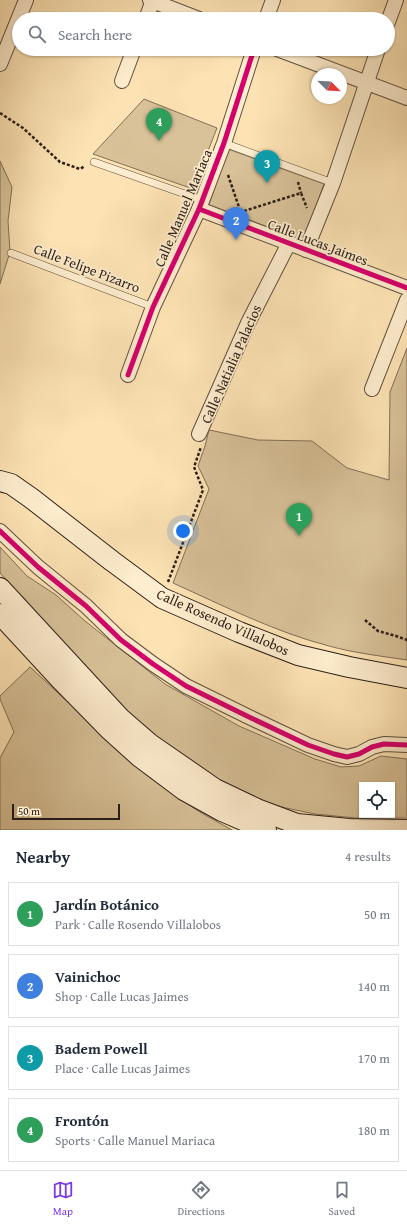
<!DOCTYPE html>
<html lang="en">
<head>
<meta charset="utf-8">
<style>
	:root { --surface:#fff; --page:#f2f2f3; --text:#1f2937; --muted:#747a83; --line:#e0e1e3; --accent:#7c3aed }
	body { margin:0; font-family:"Gentium Book Plus",serif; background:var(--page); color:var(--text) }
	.controls { position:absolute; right:12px; bottom:12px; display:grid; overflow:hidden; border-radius:0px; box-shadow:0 1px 3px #0004 }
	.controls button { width:36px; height:36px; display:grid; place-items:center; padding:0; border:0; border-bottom:1px solid var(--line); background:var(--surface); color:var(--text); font:20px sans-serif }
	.compass { position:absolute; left:311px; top:68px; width:36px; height:36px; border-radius:50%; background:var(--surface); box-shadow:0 1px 3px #0004; rotate:114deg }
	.scale { position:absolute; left:12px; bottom:10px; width:108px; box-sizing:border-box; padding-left:4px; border:2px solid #2c1f17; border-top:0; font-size:11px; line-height:14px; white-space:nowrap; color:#2c1f17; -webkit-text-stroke:3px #feedce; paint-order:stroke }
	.you { position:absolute; left:183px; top:531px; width:14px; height:14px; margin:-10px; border:3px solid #fff; border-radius:50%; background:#1a73e8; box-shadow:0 0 0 6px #1a73e833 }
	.badge { display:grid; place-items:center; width:26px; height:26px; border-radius:50%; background:var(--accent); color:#fff; font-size:13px; font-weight:700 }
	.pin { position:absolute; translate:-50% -33px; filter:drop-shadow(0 1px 2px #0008) }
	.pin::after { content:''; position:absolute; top:21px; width:14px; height:12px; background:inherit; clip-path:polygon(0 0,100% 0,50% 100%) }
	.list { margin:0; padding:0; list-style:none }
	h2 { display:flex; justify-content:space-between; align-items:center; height:52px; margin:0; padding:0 16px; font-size:17px }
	h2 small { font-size:13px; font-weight:400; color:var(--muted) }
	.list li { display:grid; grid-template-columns:26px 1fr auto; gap:12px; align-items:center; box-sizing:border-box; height:64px; margin:0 8px 8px; padding:0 8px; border:1px solid var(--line); border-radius:0px }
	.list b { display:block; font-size:15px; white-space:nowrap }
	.list p { margin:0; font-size:13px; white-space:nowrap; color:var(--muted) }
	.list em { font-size:13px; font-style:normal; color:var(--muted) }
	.icon { flex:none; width:22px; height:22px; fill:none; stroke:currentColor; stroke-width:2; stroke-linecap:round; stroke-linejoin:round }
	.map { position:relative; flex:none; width:407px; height:830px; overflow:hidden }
	.search { position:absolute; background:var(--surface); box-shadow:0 1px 3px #0004; left:12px; right:12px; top:12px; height:44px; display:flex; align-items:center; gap:10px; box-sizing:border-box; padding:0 14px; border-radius:22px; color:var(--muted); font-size:15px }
	.sheet { height:340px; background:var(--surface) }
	nav { display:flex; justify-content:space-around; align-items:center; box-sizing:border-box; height:56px; border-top:1px solid var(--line); background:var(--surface); font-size:11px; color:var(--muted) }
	nav a { display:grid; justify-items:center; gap:2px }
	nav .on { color:var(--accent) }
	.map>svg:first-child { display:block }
</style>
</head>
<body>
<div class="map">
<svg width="407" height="830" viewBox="0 0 407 830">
	<rect width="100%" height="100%" fill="#fde3b4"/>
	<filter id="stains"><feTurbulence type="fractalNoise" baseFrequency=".005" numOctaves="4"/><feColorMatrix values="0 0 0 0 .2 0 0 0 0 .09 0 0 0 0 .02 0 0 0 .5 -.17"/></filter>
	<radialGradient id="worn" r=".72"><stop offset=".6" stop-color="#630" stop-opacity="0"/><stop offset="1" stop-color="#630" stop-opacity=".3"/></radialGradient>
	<g fill="#d9c299" stroke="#827058" fill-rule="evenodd">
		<polygon points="144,99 217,128 193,189 93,154"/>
		<polygon points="228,149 324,184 303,242 208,207"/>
		<polygon points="0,161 12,187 8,221 10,252 0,284"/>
		<path d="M407,348V660C381,656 354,653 329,646C275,632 224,606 173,583L209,489L198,466L205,446L209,430L258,440L312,441L347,468L389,480L390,392Z"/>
		<path d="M0,547L27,576L56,595L85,621L165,684L239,726L315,759L341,767L359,766L381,756L407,759V818H356L315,814L286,808L254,799L209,776L150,734L102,688L0,573ZM362,785H392V815H362Z"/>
		<polygon points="30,667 149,777 198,811 232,830 0,830 0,758 14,732 0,699 0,696"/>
	</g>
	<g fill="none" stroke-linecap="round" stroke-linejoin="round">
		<g stroke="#60503e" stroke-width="8">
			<g id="service">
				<polyline points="224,143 333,183"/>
				<polyline points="94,162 202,200"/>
				<polyline points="11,253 153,307"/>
			</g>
		</g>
		<g stroke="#60503e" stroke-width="16">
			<g id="minor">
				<polyline points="150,0 199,19"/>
				<polyline points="146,19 153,0"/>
				<polyline points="266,19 273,0"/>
				<polyline points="388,22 396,0"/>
				<polyline points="277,49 407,98"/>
				<polyline points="0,64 26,0"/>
				<polyline points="122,81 134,49"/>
				<polyline points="199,209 407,288"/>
				<polyline points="306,250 333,183 378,49"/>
				<polyline points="128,375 153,307 199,209 224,143 254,49"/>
				<polyline points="372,389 407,300"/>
				<polyline points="199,434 248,323 289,243"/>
				<polyline points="0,531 38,567 86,606 121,640 153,664 186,686 249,717 308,745 334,754 347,757 359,754 372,747 384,744 407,745"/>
			</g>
		</g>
		<g stroke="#2c1f17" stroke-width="22">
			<g id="secondary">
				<polyline points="0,481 11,484 31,498 112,561 162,598 239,632 298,655 349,667 407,678"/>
				<polyline points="0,588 120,718 150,744 215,789 257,809 297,824 349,829 407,830"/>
				<polyline points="0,614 60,679 109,729 140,757 184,790 222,811 266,830"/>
			</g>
		</g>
		<g stroke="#2c1f17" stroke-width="2.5" stroke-dasharray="3 2" stroke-linecap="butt">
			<polyline points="0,113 23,128 60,162 80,169 85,166"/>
			<polyline points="228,175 240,210"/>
			<polyline points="298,182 301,193"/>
			<polyline points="244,211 301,193 307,208"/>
			<polyline points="168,582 203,490 194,467 201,447"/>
			<polyline points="365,620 378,631 396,636 407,640"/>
		</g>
		<use href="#service" stroke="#feedce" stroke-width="7"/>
		<use href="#minor" stroke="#feedce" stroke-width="14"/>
		<use href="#secondary" stroke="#feedce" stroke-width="20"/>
		<g stroke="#feedce" stroke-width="8">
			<g id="cycleway">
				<polyline points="199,209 407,288"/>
				<polyline points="128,375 153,307 199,209 224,143 254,49"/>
				<polyline points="0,531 38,567 86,606 121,640 153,664 186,686 249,717 308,745 334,754 347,757 359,754 372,747 384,744 407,745"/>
			</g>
		</g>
		<use href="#cycleway" stroke="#d6006c" stroke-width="5"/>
	</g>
	<g text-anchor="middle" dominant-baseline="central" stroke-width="3.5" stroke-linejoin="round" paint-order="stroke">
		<g font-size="14" fill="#2c1f17" stroke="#feedce">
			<text transform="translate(183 208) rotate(-67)">Calle Manuel Mariaca</text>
			<text transform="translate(318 242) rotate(21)">Calle Lucas Jaimes</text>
			<text transform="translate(87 268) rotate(21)">Calle Felipe Pizarro</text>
			<text transform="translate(231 364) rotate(-66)">Calle Natialia Palacios</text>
			<text transform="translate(223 622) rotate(24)">Calle Rosendo Villalobos</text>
		</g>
	</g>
	<rect width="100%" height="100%" filter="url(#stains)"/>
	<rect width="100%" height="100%" fill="url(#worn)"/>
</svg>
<div class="controls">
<button><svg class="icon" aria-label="locate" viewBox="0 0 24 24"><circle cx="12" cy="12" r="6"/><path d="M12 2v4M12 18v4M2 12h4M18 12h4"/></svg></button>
</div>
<svg class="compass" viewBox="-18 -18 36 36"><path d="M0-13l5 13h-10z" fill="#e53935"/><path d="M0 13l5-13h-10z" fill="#747a83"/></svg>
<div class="scale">50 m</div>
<div class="you"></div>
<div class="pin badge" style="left:299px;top:536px;background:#2e9e5b">1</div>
<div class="pin badge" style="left:236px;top:240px;background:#3f7fe0">2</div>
<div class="pin badge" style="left:267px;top:183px;background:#0f9aa8">3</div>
<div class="pin badge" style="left:159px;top:141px;background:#2e9e5b">4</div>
<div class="search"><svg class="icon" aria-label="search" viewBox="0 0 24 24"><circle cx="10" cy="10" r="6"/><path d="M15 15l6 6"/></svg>Search here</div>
</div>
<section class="sheet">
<h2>Nearby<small>4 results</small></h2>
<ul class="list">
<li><span class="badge" style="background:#2e9e5b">1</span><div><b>Jardín Botánico</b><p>Park · Calle Rosendo Villalobos</p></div><em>50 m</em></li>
<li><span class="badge" style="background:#3f7fe0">2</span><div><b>Vainichoc</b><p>Shop · Calle Lucas Jaimes</p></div><em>140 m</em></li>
<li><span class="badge" style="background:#0f9aa8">3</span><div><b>Badem Powell</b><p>Place · Calle Lucas Jaimes</p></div><em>170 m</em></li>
<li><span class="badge" style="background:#2e9e5b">4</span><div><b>Frontón</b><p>Sports · Calle Manuel Mariaca</p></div><em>180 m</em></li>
</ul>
</section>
<nav>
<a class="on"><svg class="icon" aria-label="map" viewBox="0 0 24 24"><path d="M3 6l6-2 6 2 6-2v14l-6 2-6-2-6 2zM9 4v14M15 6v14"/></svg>Map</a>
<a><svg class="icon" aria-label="directions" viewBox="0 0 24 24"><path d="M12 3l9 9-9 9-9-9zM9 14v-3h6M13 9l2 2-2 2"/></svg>Directions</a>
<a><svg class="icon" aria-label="saved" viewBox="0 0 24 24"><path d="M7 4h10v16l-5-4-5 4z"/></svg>Saved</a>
</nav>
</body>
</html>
